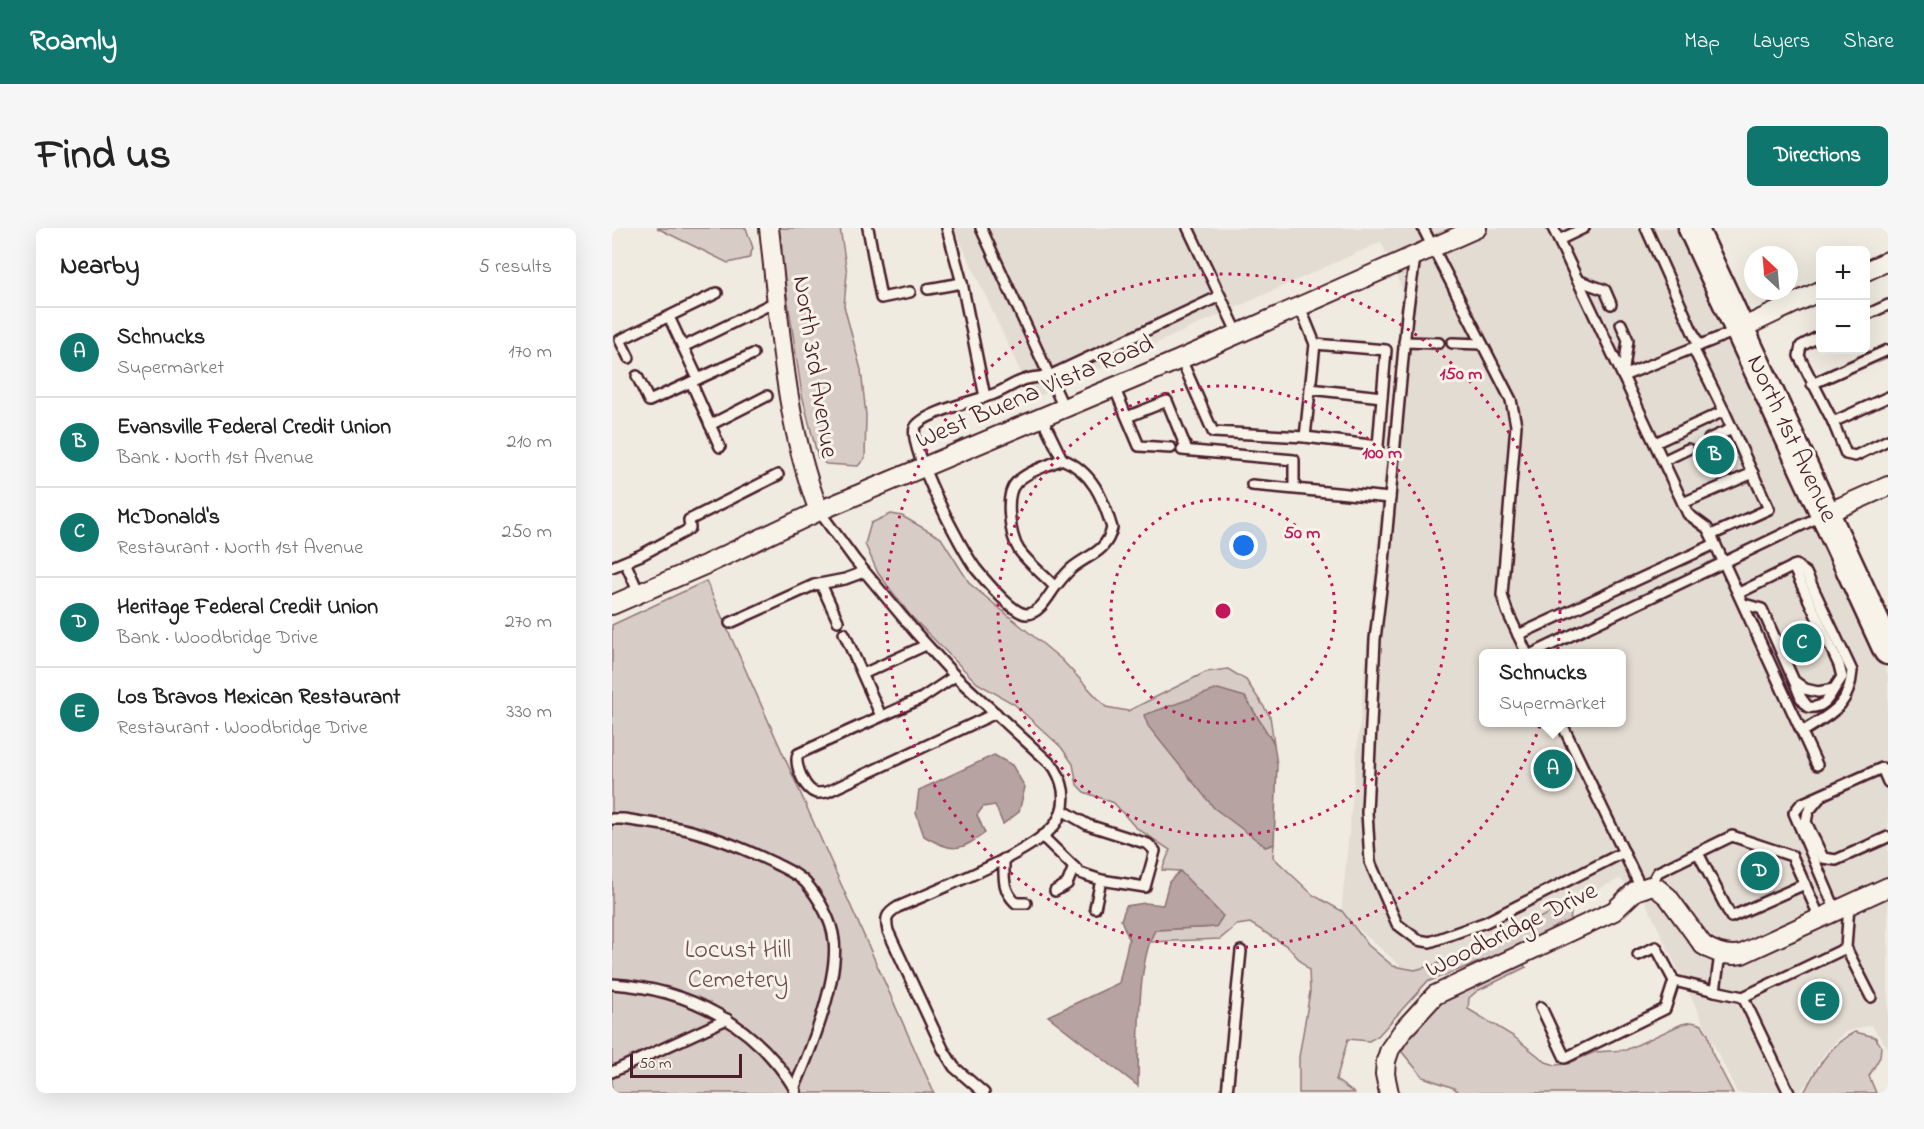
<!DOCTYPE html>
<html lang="en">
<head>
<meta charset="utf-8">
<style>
	:root { --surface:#fff; --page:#f6f6f6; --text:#222; --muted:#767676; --line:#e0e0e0; --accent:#0f766e }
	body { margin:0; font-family:"Indie Flower",sans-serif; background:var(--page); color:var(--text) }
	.controls { position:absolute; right:18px; top:18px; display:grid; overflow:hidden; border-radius:9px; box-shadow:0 6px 24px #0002 }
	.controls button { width:54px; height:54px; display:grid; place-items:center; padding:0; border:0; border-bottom:2px solid var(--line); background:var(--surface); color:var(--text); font:30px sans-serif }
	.compass { position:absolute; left:1132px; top:18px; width:54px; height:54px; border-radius:50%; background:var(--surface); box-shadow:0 6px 24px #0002; rotate:334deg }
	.scale { position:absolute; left:18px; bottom:15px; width:112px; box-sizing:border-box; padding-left:6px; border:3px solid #4a1f2b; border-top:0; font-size:16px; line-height:21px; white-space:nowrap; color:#4a1f2b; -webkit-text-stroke:4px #f7f3e8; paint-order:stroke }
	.you { position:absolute; left:632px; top:318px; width:21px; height:21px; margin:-15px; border:4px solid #fff; border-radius:50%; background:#1a73e8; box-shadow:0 0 0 9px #1a73e833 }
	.badge { display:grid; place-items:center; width:39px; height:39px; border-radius:50%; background:var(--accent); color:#fff; font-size:20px; font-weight:700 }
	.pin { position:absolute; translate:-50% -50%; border:3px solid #fff; box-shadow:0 2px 6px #0006 }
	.popup { position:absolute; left:867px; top:421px; width:147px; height:78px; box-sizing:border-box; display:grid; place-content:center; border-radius:9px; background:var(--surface); filter:drop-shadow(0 2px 4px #0005); font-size:20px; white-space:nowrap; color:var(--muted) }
	.popup b { font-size:22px; color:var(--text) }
	.popup::after { content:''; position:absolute; left:50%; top:100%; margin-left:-12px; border:12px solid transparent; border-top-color:var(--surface) }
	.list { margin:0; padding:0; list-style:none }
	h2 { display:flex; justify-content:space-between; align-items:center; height:78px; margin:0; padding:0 24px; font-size:26px }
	h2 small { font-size:20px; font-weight:400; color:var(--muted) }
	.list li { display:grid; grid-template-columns:39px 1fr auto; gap:18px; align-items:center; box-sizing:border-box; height:90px; padding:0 24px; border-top:2px solid var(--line) }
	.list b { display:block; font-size:22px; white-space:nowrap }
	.list p { margin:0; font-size:20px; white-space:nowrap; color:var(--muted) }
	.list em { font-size:20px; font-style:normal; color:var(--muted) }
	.map { position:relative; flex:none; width:1276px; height:865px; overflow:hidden; border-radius:9px }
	header { display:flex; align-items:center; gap:36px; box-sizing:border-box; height:84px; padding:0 30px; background:var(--accent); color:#fff }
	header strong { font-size:28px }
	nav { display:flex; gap:33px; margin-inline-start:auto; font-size:21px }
	.intro { display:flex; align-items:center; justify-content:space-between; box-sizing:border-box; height:144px; padding:0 36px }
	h1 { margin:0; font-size:42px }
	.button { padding:15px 27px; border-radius:9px; background:var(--accent); color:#fff; font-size:21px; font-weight:700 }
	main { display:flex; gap:36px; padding:0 36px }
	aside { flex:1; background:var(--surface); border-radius:9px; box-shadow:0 6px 24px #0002 }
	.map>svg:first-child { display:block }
</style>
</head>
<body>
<header>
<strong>Roamly</strong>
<nav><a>Map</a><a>Layers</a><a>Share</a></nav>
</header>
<div class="intro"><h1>Find us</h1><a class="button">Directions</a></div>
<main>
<aside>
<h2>Nearby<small>5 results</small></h2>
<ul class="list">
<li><span class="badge">A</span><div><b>Schnucks</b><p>Supermarket</p></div><em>170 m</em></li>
<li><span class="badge">B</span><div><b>Evansville Federal Credit Union</b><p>Bank · North 1st Avenue</p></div><em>210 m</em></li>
<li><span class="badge">C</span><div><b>McDonald's</b><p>Restaurant · North 1st Avenue</p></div><em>250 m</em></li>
<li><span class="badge">D</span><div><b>Heritage Federal Credit Union</b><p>Bank · Woodbridge Drive</p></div><em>270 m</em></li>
<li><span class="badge">E</span><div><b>Los Bravos Mexican Restaurant</b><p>Restaurant · Woodbridge Drive</p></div><em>330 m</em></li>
</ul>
</aside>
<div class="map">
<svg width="1276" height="865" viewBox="0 0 1276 865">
	<rect width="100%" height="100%" fill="#f0ebe0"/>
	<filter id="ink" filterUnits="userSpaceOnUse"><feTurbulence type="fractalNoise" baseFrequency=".0167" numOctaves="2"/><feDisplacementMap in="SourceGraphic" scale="12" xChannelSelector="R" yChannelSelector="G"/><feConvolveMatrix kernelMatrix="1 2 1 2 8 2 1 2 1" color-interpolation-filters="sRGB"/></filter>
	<g filter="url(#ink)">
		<path fill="#e3dcd2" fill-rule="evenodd" d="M342,0H1064L1276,447V820L1259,797L1233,804L1213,825L1188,865H1125L1033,673L1008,651L799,747L729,686L790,61L769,14L421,171ZM872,426H1010V494H872Z"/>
		<g fill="#d8cdc6" stroke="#917678" stroke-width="1.5">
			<polygon points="45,0 134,0 141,20 137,30 116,35"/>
			<polygon points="166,0 228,0 235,45 232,78 249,142 254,187 253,230 246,238 214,236 206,230 190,167 169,26 170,15"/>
			<polygon points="279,286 290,288 329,310 358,356 449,431 494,479 516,483 594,444 616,441 634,452 658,488 662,516 633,469 653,619 662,616 661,629 701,667 730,683 756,717 781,738 803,742 825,736 949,680 959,684 958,695 930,710 815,754 766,808 757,813 736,811 724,852 742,865 687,865 687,829 698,764 697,742 675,718 638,695 625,697 608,711 537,714 543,702 604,699 568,643 550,642 558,622 523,599 502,575 472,564 465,557 461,536 449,519 402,476 365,455 298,387 266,345 253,316 259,295"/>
			<polygon points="94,353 322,865 0,865 0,397"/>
			<polygon points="906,733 914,739 865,763 857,770 856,781 901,808 934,834 943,837 954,836 983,824 1014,822 1070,796 1080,794 1090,797 1096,806 1101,827 1121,865 847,865 842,860 811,849 790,824 807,785"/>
			<path d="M1243,804L1263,809L1269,818L1268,829L1257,848L1264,865H1192C1204,841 1218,816 1243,804Z"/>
		</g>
		<g fill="#b7a4a2" stroke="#8b6f72" stroke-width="1.5">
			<polygon points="606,461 633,469 662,516 665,537 662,616 654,619 602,580 536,498 532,487"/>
			<path d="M382,527L400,537L413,559L407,584L391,596L383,577L371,579L365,587L373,605C347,624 340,624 312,608L304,585L307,562Z"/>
			<path d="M568,643L611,688L604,699L543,702C524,737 527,817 526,858L436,788L507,755L517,711L509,692L514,678L533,675L551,677L557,654Z"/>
		</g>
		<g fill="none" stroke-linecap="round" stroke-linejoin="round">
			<g stroke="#4a1f2b" stroke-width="14">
				<g id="service">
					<polyline points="256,0 269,70 298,64"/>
					<polyline points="335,0 350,55 373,169"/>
					<polyline points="369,0 452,180"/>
					<polyline points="576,0 626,106"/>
					<polyline points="811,0 899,172 904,197 890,367 895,383 915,426"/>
					<polyline points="941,0 1076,286 1095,300 1099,307 1205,537"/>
					<polyline points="1034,0 1087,118"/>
					<polyline points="947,12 972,0"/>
					<polyline points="803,29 795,87 771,345 763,411 755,584 758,634 785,696 806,712 818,714 874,694 1012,624"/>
					<polyline points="965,52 993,62 999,76"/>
					<polyline points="316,61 350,55"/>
					<polyline points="1254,87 1276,77"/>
					<polyline points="57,89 86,151"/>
					<polyline points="1009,96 1016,112 1011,148"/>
					<polyline points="1208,108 1189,118 1187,128 1221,194 1234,226 1243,228 1276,212"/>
					<polyline points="792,114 827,115"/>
					<polyline points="840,115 870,116"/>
					<polyline points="71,119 165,73"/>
					<polyline points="17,130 8,112 105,65"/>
					<polyline points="569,131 601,204 693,209 703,116 688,79"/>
					<polyline points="25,148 37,173 141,126"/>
					<polyline points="1011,148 1081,120"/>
					<polyline points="79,154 108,219"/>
					<polyline points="1200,156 1276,122"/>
					<polyline points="502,159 527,218 559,220"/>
					<polyline points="698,161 770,169"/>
					<polyline points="1112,183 1081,120 1126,102"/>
					<polyline points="515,189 555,173 575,222"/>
					<path d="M430,190L450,231C436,238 415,243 404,255C392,267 398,308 407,322C416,335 432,347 443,359C436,369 427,386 414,386C400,385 373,352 364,341C350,323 296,220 303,200C309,185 366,172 382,166C393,162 403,154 415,151C422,149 430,149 437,148L608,68"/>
					<polyline points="1221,194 1276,169"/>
					<polyline points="98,197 155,168"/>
					<polyline points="693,209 766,218 774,122 703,116"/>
					<polyline points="1097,211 1120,201"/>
					<polyline points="1043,215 1112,183 1157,281 1099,307"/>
					<polyline points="570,222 682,232 682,260"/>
					<polyline points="1051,233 1076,221"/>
					<polyline points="640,257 778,270"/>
					<polyline points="1071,275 1141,245"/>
					<path d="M207,283L243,332L304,405L343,448L442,539C453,557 456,576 444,595C426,623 320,664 286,679C274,686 273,690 276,703L331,821L342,839L372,865"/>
					<polyline points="13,334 27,365"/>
					<polyline points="0,339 29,327 74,303 78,300 77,292 166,247"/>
					<polyline points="209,356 226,393"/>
					<path d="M443,359C448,353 453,346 460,340C477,326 494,325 500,300C491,270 480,243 450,231"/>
					<path d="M1127,365L1184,337L1194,345L1240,443C1237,480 1219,485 1190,504"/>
					<polyline points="1132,376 1150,381 1182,453 1193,461 1206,464 1222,461 1230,449 1227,437 1181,338"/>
					<polyline points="118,395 202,357 233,351 252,344"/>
					<polyline points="232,405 269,488"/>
					<polyline points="906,407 1103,316"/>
					<polyline points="920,426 1211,287"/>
					<polyline points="251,446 314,417"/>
					<path d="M343,448L310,470L186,526C182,535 191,557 200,563C204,566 209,565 215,564L384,485"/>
					<path d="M1183,455L1189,470L1196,479C1210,481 1216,472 1222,461"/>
					<polyline points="949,494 1029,660"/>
					<polyline points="1209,568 1196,584 1194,594 1211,630 1224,632 1276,609"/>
					<path d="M0,591H11C35,595 60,597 83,604C109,611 135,622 160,634C171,640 185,645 194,655C207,670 220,693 222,712C227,751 198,824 182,861"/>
					<polyline points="430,608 468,645 489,652 533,659 543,623 536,616 476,597 450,582"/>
					<polyline points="1086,625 1119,689 1193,656"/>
					<path d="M392,631C392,649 390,662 404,675H414"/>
					<polyline points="1038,658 1046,644 1120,608 1180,628 1208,690"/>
					<polyline points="443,663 455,656 462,639"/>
					<polyline points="483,680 489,652"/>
					<polyline points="1224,683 1182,585 1189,576 1270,540 1276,554"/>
					<polyline points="1234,720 1259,769"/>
					<polyline points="1108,726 1103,763 1131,769 1234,720 1237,677"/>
					<polyline points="1026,727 1044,719 1062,753 1103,763"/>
					<path d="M0,756C77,761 144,796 184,863"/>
					<polyline points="1131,769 1177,865"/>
					<polyline points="929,779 953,830 1053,781 1062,753"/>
					<polyline points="0,844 115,791"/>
					<polyline points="615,865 629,723"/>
				</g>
			</g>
			<g stroke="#4a1f2b" stroke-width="22">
				<g id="minor">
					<path d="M157,0C168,95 172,193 207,283"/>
					<polyline points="1254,43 1276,33"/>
					<polyline points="1128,101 1208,63"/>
					<polyline points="1213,286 1276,258"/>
					<polyline points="0,377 95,336 207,283 569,131 865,0"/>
					<path d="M777,865L773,846L774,833L778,821L792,801L823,767L1002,683L1023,663L1038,658L1045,660L1056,669L1091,717C1103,725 1116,729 1130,726L1276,659"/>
				</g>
			</g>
			<g stroke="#4a1f2b" stroke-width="33">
				<polyline id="primary" points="1081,0 1276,422"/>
			</g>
			<use href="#service" stroke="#f7f3e8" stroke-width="9"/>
			<use href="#minor" stroke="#f7f3e8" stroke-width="18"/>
			<use href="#primary" stroke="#f7f3e8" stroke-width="28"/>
		</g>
	</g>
	<g fill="none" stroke="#c2185b" stroke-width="3" stroke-dasharray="3 6">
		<circle cx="611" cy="383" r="112"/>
		<circle cx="611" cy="383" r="225"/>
		<circle cx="611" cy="383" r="337"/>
	</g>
	<g text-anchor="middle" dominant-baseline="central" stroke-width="6" stroke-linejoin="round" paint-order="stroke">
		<g font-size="26" fill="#4a1f2b" stroke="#f7f3e8">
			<text transform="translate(202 139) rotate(81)">North 3rd Avenue</text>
			<text transform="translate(423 165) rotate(-23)">West Buena Vista Road</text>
			<text transform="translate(1179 211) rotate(65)">North 1st Avenue</text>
			<text transform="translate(900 703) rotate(-26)">Woodbridge Drive</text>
		</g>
		<g font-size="26" fill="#6e4a52" stroke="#f7f3e8">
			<text x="126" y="723">Locust Hill<tspan x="126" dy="30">Cemetery</tspan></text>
		</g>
	</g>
	<circle cx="611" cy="383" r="9" fill="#c2185b" stroke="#f7f3e8" stroke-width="3"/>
	<g font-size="18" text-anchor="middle" font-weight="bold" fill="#c2185b" stroke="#f7f3e8" stroke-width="6" stroke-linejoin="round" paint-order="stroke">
		<text x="849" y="151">150 m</text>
		<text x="770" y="230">100 m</text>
		<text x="690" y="310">50 m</text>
	</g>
</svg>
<div class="controls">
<button>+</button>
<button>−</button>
</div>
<svg class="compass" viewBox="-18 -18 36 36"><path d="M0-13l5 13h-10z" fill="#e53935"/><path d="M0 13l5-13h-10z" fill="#767676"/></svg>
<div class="scale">50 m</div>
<div class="you"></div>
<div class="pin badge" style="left:941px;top:541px">A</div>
<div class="popup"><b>Schnucks</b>Supermarket</div>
<div class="pin badge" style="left:1103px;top:227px">B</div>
<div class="pin badge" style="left:1190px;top:415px">C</div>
<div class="pin badge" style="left:1148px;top:643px">D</div>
<div class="pin badge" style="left:1208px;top:773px">E</div>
</div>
</main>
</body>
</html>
